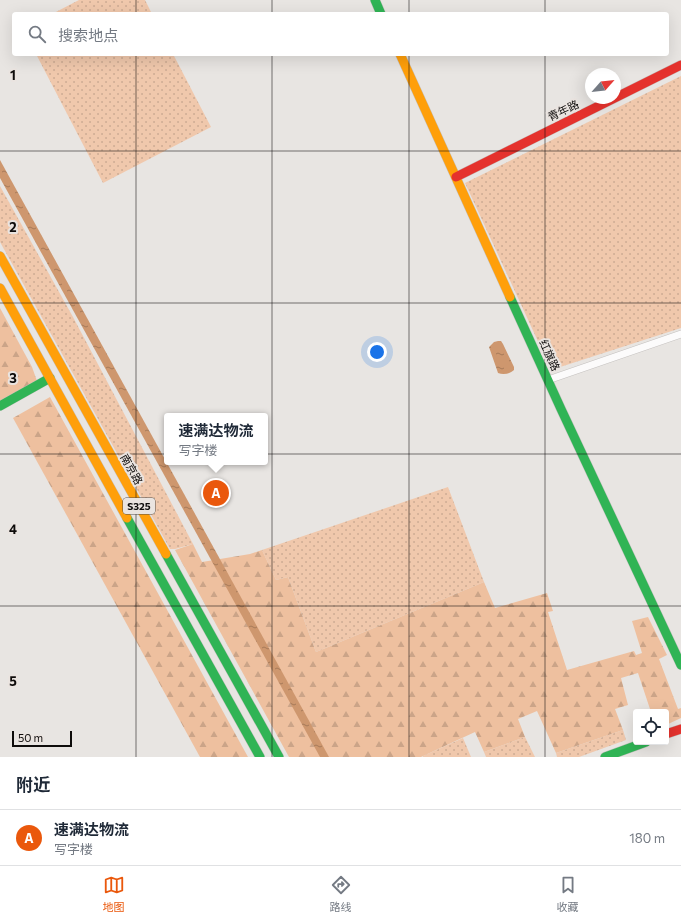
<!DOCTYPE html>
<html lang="zh">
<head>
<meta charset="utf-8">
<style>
	:root { --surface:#fff; --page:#f6f6f7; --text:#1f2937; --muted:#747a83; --line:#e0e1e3; --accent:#ea580c }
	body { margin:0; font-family:Commissioner,"Noto Sans SC",sans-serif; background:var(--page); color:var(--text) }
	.controls { position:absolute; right:12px; bottom:12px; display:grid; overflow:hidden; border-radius:4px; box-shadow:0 4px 16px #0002 }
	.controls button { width:36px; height:36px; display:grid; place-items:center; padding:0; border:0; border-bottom:1px solid var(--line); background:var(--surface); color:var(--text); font:20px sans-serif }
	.compass { position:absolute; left:585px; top:68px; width:36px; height:36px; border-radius:50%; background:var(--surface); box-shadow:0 4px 16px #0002; rotate:63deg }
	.scale { position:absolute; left:12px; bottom:10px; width:60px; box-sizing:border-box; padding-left:4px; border:2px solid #0e0c0b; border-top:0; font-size:11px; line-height:14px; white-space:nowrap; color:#0e0c0b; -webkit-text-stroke:3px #eae4e0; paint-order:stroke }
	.you { position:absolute; left:377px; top:352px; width:14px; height:14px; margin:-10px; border:3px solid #fff; border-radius:50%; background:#1a73e8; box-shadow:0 0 0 6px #1a73e833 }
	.badge { display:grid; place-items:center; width:26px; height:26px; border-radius:50%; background:var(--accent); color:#fff; font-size:13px; font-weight:700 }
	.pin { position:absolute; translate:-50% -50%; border:2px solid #fff; box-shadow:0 1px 4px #0006 }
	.popup { position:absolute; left:164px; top:413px; width:104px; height:52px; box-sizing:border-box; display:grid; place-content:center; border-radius:4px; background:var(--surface); filter:drop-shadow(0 1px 3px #0005); font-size:13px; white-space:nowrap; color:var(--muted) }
	.popup b { font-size:15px; color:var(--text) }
	.popup::after { content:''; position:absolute; left:50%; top:100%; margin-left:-8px; border:8px solid transparent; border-top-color:var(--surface) }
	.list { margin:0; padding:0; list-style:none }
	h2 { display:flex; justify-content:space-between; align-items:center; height:52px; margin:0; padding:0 16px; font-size:17px }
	h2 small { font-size:13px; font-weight:400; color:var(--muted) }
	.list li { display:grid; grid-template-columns:26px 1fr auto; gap:12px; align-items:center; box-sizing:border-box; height:56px; padding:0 16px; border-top:1px solid var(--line) }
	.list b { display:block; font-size:15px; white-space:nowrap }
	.list p { margin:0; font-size:13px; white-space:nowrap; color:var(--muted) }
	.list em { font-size:13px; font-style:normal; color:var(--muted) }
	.icon { flex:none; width:22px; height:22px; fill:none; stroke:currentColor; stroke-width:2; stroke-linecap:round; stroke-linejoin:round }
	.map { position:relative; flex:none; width:681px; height:757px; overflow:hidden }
	.search { position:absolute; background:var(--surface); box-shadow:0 4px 16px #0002; left:12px; right:12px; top:12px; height:44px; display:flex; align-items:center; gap:10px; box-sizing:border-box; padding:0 14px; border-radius:4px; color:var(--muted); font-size:15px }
	.sheet { height:108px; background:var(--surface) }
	nav { display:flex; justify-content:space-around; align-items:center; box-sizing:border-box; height:56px; border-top:1px solid var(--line); background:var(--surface); font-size:11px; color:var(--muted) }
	nav a { display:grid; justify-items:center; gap:2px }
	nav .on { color:var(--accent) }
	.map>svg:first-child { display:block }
</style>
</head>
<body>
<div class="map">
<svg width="681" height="757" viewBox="0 0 681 757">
	<defs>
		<pattern id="grass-dots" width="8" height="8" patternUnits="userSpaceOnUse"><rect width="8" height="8" fill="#f0c8ac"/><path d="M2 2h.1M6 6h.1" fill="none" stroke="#cdab93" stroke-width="1.8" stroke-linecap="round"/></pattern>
		<pattern id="forest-firs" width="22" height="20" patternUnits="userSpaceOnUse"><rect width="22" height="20" fill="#eec09f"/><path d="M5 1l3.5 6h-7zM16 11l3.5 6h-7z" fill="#cba488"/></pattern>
		<pattern id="water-ripples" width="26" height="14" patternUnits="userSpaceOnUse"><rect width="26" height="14" fill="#ce976e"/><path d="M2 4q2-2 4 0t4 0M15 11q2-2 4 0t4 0" fill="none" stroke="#a67a59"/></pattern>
	</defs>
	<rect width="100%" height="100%" fill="#e8e5e2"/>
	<g fill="url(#grass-dots)">
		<polygon points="79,0 145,0 152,14 52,14"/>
		<polygon points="36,54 173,54 211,127 103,183"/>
		<polygon points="681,76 681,328 554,369 547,361 465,183"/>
		<polygon points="0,186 73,317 193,544 175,549 170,549 0,242"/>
		<polygon points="448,487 484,582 316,652 288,577 276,580 262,550"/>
		<polygon points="623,730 626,740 579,757 557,757 556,753"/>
		<polygon points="525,737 535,757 486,757 484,752"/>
		<polygon points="463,738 471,757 423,757 423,756"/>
	</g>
	<g fill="url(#forest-firs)">
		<polygon points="0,308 32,367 37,381 0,401"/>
		<polygon points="50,397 248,757 200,757 13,418"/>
		<polygon points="193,544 202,562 250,554 262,550 276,580 288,577 316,652 484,582 495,608 547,593 553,611 548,612 567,670 634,651 636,655 642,653 632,621 648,617 667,655 659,659 678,709 681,708 681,718 666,725 666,712 651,712 638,673 621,678 628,705 615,709 623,730 556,753 537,711 518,719 525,737 484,752 475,732 421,757 289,757 175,550"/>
	</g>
	<g fill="url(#water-ripples)">
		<polygon points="0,160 329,757 320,757 0,178"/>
		<path d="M498,341H501L503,344L514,367V370C510,374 503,375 498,373L497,370L489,347L494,342Z"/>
	</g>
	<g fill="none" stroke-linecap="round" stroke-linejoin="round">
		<g stroke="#c4c1bf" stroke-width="8">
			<polyline id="street" points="548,380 681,334"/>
		</g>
		<g stroke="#c4c1bf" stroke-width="10">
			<g id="fast">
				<polyline points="375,0 381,14"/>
				<polyline points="510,297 561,409 681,665"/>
				<polyline points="0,406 50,378"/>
				<polyline points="127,518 260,757"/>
				<polyline points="166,554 279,757"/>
				<polyline points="605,757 646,742"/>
			</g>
		</g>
		<g stroke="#c4c1bf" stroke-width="10">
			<g id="slow">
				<polyline points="400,54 510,297"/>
				<polyline points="0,256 166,554"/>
				<polyline points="0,288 127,518"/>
			</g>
		</g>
		<g stroke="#c4c1bf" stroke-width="10">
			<g id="jam">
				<polyline points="456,177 681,65"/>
				<polyline points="666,734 681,729"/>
			</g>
		</g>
		<use href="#street" stroke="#fcfbfb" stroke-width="7"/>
		<use href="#fast" stroke="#30b455" stroke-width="9"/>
		<use href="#slow" stroke="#ff9f0a" stroke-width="9"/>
		<use href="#jam" stroke="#e5322d" stroke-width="9"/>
	</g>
	<path fill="none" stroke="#0e0c0b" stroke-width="1" stroke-opacity="0.55" d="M136,0V14M272,0V14M409,0V14M545,0V14M136,54V757M272,54V757M409,54V757M545,54V757M0,151H681M0,303H681M0,454H681M0,606H681"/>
	<g text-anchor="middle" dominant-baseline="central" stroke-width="4" stroke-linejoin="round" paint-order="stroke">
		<rect fill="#eae4e0" stroke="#504d4b" stroke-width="1" x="123" y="498" width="32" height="16" rx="3"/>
		<g font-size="10" font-weight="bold" fill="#0e0c0b">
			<text x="139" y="506">S325</text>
		</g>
		<g font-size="11" fill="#0e0c0b" stroke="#eae4e0">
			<text transform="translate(563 110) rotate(-26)">青年路</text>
			<text transform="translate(550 355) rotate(65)">红旗路</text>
			<text transform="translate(132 469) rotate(61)">南京路</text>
		</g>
	</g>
	<g font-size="13" text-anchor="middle" font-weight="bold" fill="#0e0c0b" stroke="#eae4e0" stroke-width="4" stroke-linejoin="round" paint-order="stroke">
		<text x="13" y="80">1</text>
		<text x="13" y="232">2</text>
		<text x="13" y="383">3</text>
		<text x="13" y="534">4</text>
		<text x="13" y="686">5</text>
	</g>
</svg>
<div class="controls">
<button><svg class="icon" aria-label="locate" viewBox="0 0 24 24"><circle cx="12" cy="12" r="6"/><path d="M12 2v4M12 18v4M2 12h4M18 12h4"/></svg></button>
</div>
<svg class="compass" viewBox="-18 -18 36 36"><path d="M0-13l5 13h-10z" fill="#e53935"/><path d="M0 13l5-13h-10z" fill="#747a83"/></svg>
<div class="scale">50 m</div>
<div class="you"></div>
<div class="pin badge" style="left:216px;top:493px">A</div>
<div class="popup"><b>速满达物流</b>写字楼</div>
<div class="search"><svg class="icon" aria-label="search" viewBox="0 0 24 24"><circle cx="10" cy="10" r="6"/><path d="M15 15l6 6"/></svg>搜索地点</div>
</div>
<section class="sheet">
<h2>附近<small></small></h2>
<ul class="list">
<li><span class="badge">A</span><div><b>速满达物流</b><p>写字楼</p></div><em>180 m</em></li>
</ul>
</section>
<nav>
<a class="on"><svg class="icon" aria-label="map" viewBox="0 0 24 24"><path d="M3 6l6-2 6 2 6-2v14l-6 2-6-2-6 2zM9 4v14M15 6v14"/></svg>地图</a>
<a><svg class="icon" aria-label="directions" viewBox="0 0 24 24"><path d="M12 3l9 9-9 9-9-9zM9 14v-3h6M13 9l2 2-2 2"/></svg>路线</a>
<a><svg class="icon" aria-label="saved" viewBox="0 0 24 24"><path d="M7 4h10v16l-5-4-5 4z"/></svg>收藏</a>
</nav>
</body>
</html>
